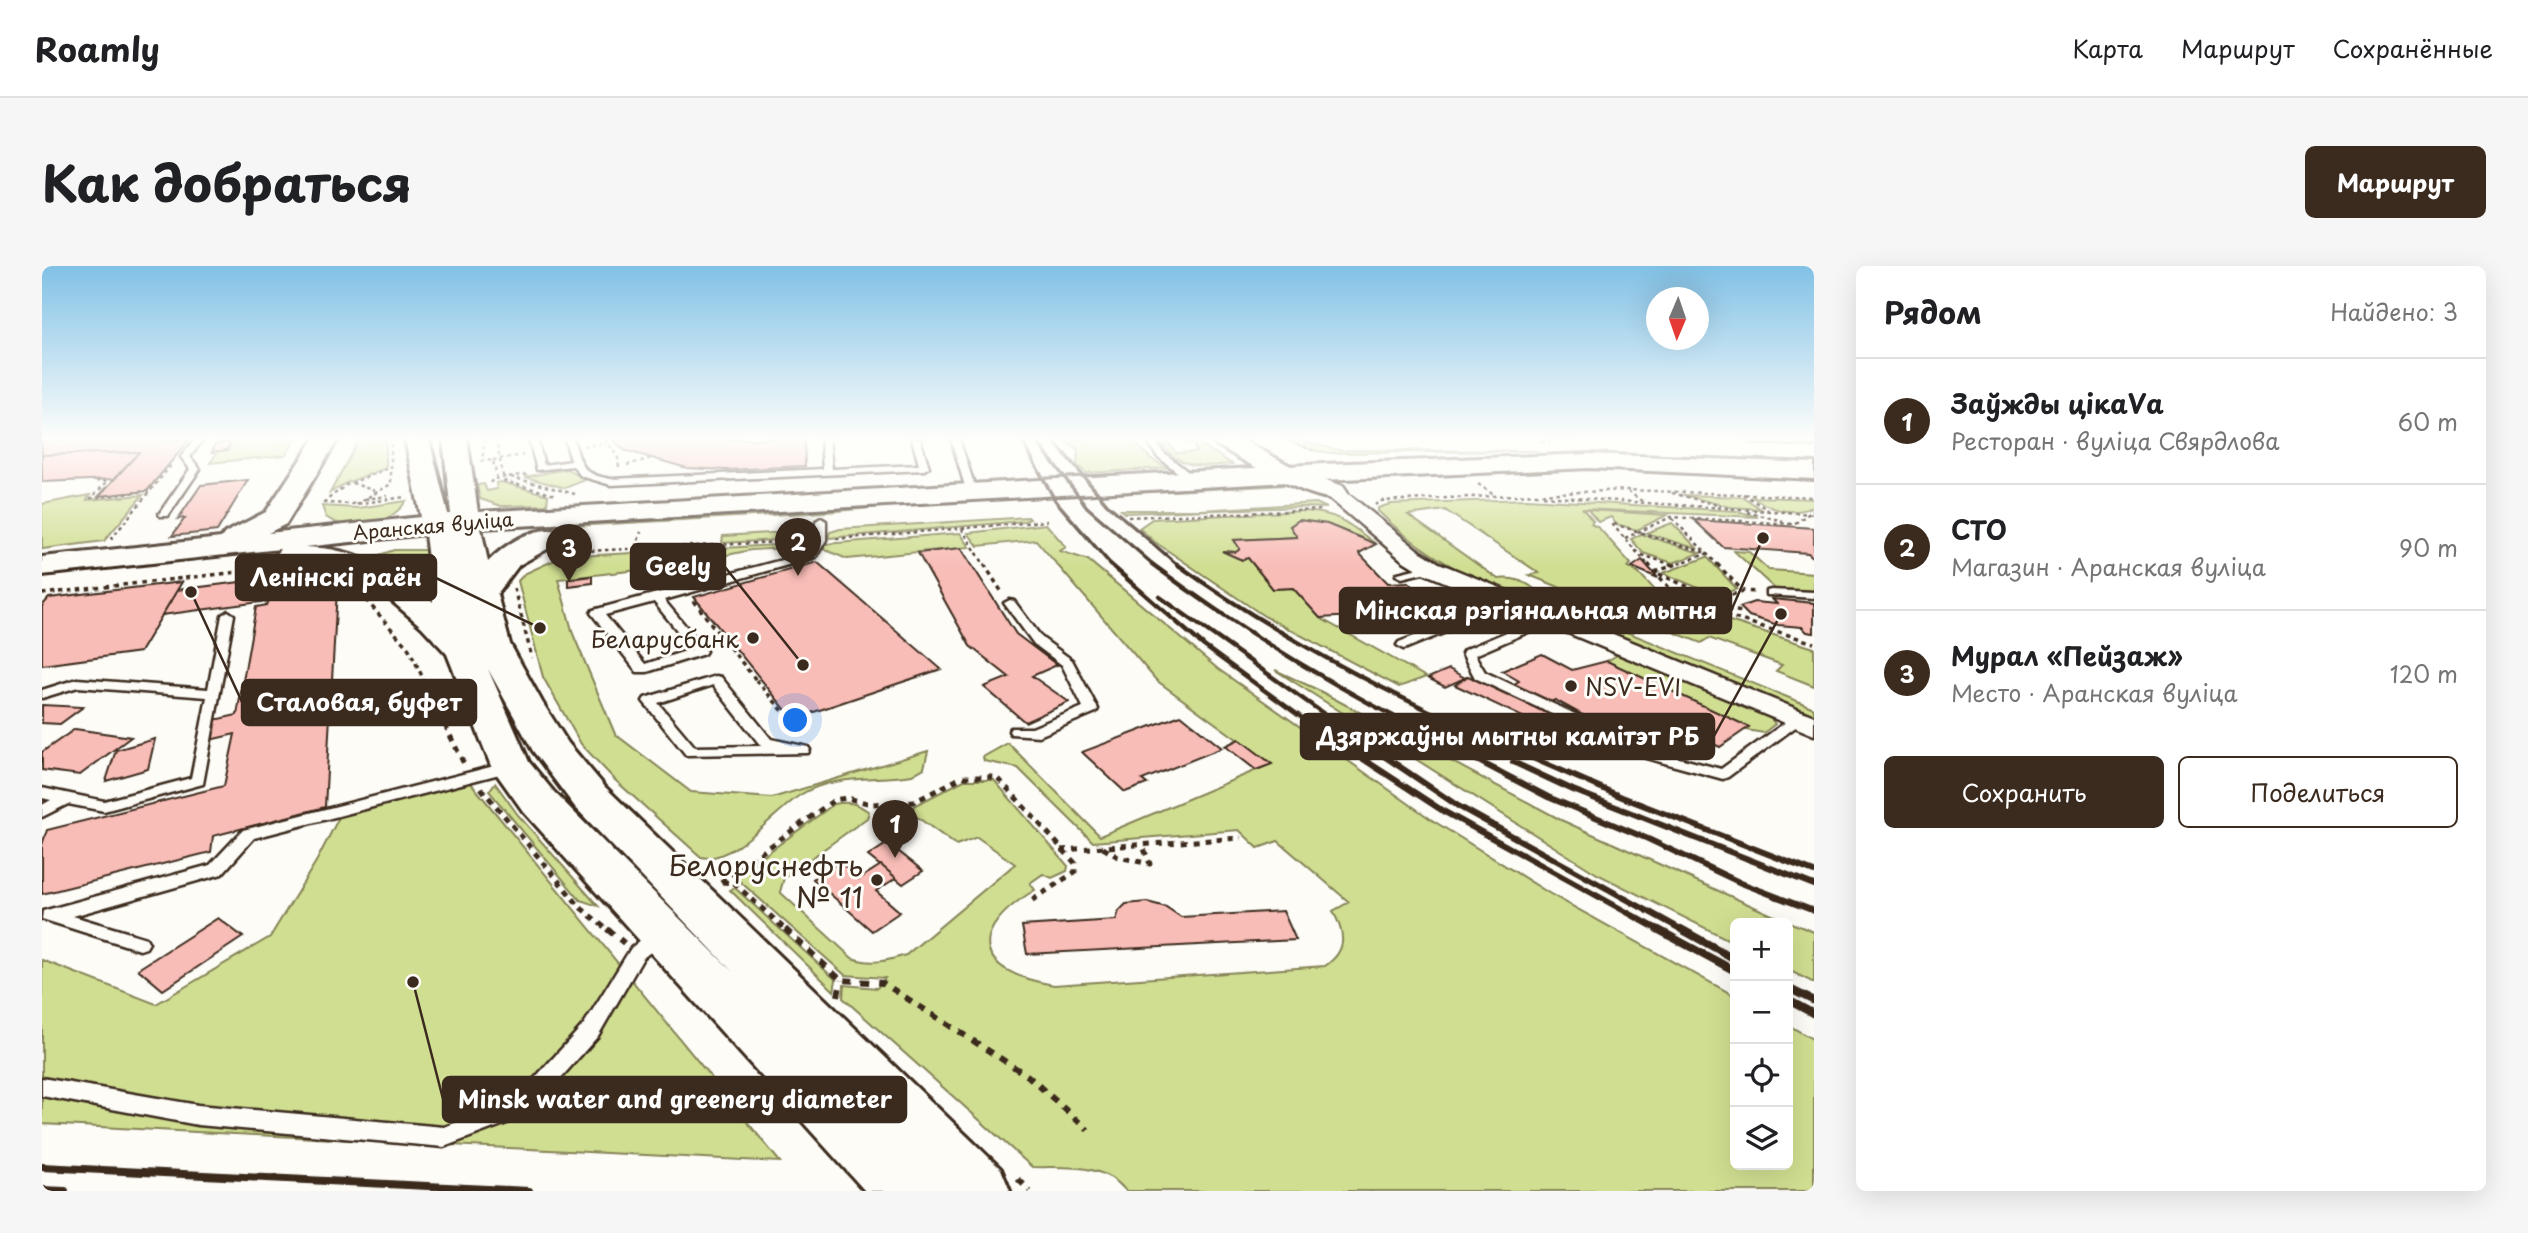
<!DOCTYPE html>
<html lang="ru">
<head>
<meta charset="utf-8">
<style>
	:root { --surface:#fff; --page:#f6f6f6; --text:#202124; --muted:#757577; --line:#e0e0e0; --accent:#3b2a1e }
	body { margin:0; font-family:"Playpen Sans",sans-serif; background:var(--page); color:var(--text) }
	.controls { position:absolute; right:21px; bottom:21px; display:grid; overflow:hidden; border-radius:10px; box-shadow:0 7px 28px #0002 }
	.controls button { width:63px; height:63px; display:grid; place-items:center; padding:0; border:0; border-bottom:2px solid var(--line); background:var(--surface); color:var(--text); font:35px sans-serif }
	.compass { position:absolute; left:1604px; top:21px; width:63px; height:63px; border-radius:50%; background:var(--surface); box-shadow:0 7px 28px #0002; rotate:182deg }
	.you { position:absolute; left:754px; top:455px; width:24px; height:24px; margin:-18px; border:5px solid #fff; border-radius:50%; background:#1a73e8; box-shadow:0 0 0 10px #1a73e833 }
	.badge { display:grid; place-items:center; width:46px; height:46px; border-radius:50%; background:var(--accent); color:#fff; font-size:23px; font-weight:700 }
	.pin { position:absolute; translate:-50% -58px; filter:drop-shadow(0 2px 4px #0008) }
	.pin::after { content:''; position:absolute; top:37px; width:24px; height:21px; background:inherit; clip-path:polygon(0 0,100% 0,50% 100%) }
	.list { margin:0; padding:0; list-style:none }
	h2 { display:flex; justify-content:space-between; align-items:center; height:91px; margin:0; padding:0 28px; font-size:30px }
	h2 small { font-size:23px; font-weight:400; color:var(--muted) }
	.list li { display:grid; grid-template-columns:46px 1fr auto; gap:21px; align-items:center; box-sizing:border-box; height:126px; padding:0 28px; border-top:2px solid var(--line) }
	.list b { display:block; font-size:26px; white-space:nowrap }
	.list p { margin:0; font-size:23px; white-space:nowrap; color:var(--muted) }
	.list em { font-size:23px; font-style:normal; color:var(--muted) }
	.actions { display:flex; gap:14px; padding:21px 28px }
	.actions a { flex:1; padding:16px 0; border:2px solid var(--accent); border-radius:10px; text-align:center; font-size:24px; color:var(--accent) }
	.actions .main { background:var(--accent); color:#fff }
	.icon { flex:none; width:38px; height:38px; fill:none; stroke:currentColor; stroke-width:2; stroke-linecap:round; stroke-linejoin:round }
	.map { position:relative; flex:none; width:1772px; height:925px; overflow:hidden; border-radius:10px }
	header { display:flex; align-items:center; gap:42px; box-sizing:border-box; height:98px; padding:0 35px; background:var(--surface); border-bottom:2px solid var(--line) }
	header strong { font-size:33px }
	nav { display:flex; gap:38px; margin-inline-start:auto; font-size:24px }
	.intro { display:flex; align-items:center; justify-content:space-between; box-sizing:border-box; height:168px; padding:0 42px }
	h1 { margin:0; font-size:49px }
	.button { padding:18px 32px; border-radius:10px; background:var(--accent); color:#fff; font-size:24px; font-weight:700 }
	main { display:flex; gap:42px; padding:0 42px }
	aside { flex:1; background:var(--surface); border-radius:10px; box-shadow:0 7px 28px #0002 }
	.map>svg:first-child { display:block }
</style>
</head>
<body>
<header>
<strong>Roamly</strong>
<nav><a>Карта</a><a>Маршрут</a><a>Сохранённые</a></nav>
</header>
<div class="intro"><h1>Как добраться</h1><a class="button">Маршрут</a></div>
<main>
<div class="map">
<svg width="1772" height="925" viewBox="0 0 1772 925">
	<rect width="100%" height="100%" fill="#fdfcf7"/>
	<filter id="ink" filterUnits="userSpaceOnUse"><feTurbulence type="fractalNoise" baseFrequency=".0143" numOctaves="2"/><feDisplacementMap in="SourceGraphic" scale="14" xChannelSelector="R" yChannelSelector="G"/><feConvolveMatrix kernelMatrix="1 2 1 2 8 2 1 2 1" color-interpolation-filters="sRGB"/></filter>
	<g filter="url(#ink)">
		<g fill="#d0de91" stroke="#868458" stroke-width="2">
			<polygon points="182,173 255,173 243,189 168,197 176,185 187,184 189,176 179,177"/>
			<polygon points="317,173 344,173 344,202 304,217 288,227"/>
			<polygon points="1017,173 1089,173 1108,192 1125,202 1044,207 1035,199 1036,183"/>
			<path d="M1132,173H1150L1190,198C1157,200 1140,205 1118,176H1126L1134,187L1155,186L1151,178Z"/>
			<path d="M1243,173C1263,173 1280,182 1300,184L1496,185L1287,187L1267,183Z"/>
			<polygon points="525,203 543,214 523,222 483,211"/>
			<polygon points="459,216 506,229 505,239 459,240 438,233 435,219 442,218 445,225 455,223 454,217"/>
			<polygon points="1240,216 1246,219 973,233 977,231"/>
			<polygon points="48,229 45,234 101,229 62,275 0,283 0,238"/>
			<polygon points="1641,229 1701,231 1719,243 1688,241"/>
			<path d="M1710,231L1772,233V240C1750,251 1729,244 1710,231Z"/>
			<path d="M1485,233L1695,245L1716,251L1541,243L1551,255L1549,258L1557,262L1589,298L1586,301C1605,309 1613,330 1631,339L1611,346L1597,340L1591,342L1527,325L1487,309L1497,307L1403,244L1366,249L1456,313C1470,311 1486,315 1496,327L1493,330C1477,331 1465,325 1451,320C1407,302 1370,279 1336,245V242L1348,238Z"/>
			<path d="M364,235C349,259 307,268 284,251L280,240L316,242Z"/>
			<polygon points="905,235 785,246 515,261 517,257"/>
			<polygon points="1274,237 1285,242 1261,241 1082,247 1079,244 1158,244"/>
			<polygon points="1546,244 1625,249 1595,264 1574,258 1569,251 1556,256"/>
			<path d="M1260,245C1295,246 1307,258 1334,278L1285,258L1257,254L1248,260L1255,271L1192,274L1198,283L1194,286L1180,285L1200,294L1206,292L1231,323L1251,322L1278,352L1384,411L1357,421L1222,350L1113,276L1097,262L1110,253Z"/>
			<polygon points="986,251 988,253 982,255 786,272 788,266 798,263"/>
			<polygon points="1630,257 1656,283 1604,267"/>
			<path d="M1004,258L1024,281L1018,285L1046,294L1176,403L1390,554L1510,629L1693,730V899H1746V759L1772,774V925H1084C1061,896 1024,902 990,901L801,732L802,719L835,722L843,712L803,709L693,611L792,538C807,535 815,537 827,546L825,552L742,612L738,626L810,692C829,699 845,695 864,689L973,598L935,571L914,579L871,548L872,540L922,514H952L1026,600L1025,605L1010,612L1001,608L988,617L993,624C924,665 932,706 1012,719L1283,700C1306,684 1303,668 1291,645L1307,636L1236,575L1216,582L1197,564L1051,576L976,502L942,495L941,491L966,477L1058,570L1229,498L1114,414L994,274L936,280L926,267Z"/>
			<polygon points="759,265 769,266 770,272 680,277 681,270"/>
			<polygon points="918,267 928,281 805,293 781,283 783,278"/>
			<polygon points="1599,268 1658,287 1631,297 1601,287 1589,273"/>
			<path d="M769,277L768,281L709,284L632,300L516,313L531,368L573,468L649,526L730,532L886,485L882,502L870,509C833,515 791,508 758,529C733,546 690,598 659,591L573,514L539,478L501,411L476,315L482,308L519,291Z"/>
			<polygon points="352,284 386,284 390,326 387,328 328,292"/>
			<polygon points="1692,285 1707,286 1727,304 1772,307 1772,325 1733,323"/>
			<polygon points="1665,291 1695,323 1675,330 1621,307"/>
			<polygon points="1529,340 1551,346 1555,354 1772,442 1772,454 1519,347 1520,342"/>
			<polygon points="1666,348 1772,382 1772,420 1734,405 1740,399 1667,372 1659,377 1621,362"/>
			<polygon points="1577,388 1727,450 1733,458 1722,467 1704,464 1706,461 1565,395"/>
			<polygon points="1233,404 1274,423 1519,554 1739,653 1772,666 1772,717 1746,704 1746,657 1693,657 1693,677 1555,608"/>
			<polygon points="429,517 738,896 0,858 0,694 114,738 228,671 275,594 299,547"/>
			<polygon points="453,517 476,549 556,640 538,634 447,525"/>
			<polygon points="693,622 794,714 792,725 688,624"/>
		</g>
		<g fill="#f9bdb7" stroke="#3b2a1e" stroke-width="2">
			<polygon points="128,173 126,175 148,173 105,225 57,230 97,186 0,189 0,174"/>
			<polygon points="570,173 762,173 763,200 685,204 645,202 582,184"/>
			<polygon points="1702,173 1772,173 1772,181 1709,178"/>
			<polygon points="188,176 185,184 170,186 173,178"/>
			<polygon points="97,186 72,213 0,216 0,189"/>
			<polygon points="206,214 175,265 130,270 143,252 136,253 159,219"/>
			<polygon points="1257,254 1285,258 1334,278 1317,287 1346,317 1366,316 1377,326 1383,324 1405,334 1399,337 1389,332 1386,335 1398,345 1278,352 1251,322 1231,323 1206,292 1200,294 1180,285 1194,286 1198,283 1192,274 1255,271 1248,260"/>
			<polygon points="1652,254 1772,262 1772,292 1766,287 1681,281"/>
			<polygon points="919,282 974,368 1015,399 990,410 1027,436 983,456 942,421 967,411 928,380 876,287"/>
			<polygon points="1600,294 1616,312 1590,301"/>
			<polygon points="775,296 899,403 751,453 652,331"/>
			<polygon points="271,308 286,312 295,323 283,541 171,570 169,586 0,628 0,579 5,564 182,520 193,468 168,474 172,454 195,449 214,341 225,339 237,311"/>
			<polygon points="550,310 550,317 526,320 526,313"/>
			<polygon points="237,311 226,335 120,349 135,324"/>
			<polygon points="140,316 98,386 0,399 0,340 7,332"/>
			<polygon points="1730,333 1772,337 1772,367 1765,366 1760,361 1736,359 1707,350 1698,341 1712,336 1735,338"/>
			<polygon points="1500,388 1530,404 1565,395 1707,461 1678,481 1656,471 1629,487 1601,482 1513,434 1507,437 1472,418 1477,415 1460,405"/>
			<polygon points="1407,403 1423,412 1403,421 1386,412"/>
			<polygon points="1426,410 1531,459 1519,469 1413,419"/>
			<polygon points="0,439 41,441 18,458 0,457"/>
			<polygon points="1139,449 1180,482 1100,514 1105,518 1083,526 1040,486"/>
			<polygon points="33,463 89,471 38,509 0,504 0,486"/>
			<polygon points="113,473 106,503 64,515 74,484"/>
			<polygon points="1197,473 1230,498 1214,504 1183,480"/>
			<polygon points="846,577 881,605 861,618 826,590"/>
			<polygon points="798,596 817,613 839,599 854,612 834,625 858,646 830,665 771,613"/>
			<polygon points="1105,636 1124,641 1139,651 1241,645 1254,674 985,688 980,660 1074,654 1077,645 1084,638"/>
			<polygon points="176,652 201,671 121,724 96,703"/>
		</g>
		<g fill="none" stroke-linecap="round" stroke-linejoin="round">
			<g stroke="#3b2a1e" stroke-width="5">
				<g id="lane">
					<polygon points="153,173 161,173 148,191 158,203 126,250 118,250 117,248 148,203 139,191"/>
					<path d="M487,173H495L502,199L529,195L523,173H531C540,200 539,208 569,213L781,203L779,173H787L790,203L877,199L870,173H878L887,201L882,204L569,219L539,210L531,200L495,204Z"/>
					<polygon points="909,173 917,173 935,227 933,229 925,227"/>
					<polygon points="1104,173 1112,173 1121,186 1155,213 1155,217 1149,217 1115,190"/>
					<path d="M779,252L784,255V274L774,291L622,334L662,382L664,385L662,388L605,406H595L549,347L551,344L766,287L774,274V255ZM612,336L650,383L603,398L563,349Z"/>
					<polygon points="1389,299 1394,302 1393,304 1360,312 1354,309 1356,307"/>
					<polygon points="1729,324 1772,326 1772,332 1725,329 1725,325"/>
					<polygon points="1523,326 1529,329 1527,331 1497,348 1493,349 1487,345"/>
					<polygon points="1471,332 1477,335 1475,337 1365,382 1361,383 1355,379 1357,376"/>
					<polygon points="968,334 972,335 1000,372 1030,394 1056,443 1054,446 997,470 969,468 967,465 969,462 990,462 1041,441 1020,399 992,378 962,337"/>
					<polygon points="186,345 192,349 161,518 62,545 26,538 0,551 0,539 9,534 0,532 0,522 62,535 149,512 165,431 36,421 0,432 0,424 35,413 166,423 180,349"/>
					<polygon points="1510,347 1514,348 1514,354 1433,389 1443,406 1614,486 1679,503 1751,451 1761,451 1763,454 1686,511 1681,513 1604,492 1433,412 1420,387 1422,384"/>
					<path d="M674,410L679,411L729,473L766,481L768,484L766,487L644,489L601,435L603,432ZM671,419L719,480L653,481L616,437Z"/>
					<polygon points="468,496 473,498 475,501 473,504 212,572 180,608 31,650 104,672 107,677 104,682 98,684 0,653 1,645 168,599 201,564"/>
					<polygon points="616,663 622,665 625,670 622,675 601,692 556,770 486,849 402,881 156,859 0,830 0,812 156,839 402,861 472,835 542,758 589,682 610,665"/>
				</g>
			</g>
			<g stroke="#3b2a1e" stroke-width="5">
				<polygon id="street" points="1292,220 1299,222 1376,284 1397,297 1772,450 1772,469 1381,307 1360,294 1285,230 1282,226 1285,222"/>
			</g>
			<g stroke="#3b2a1e" stroke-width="6">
				<path id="secondary" d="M1169,173H1199L1254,203L1301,220L1305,226L1301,232C1272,239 1200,193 1173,178Z"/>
			</g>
			<g stroke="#3b2a1e" stroke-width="6">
				<path id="primary" d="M272,173H296L244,258L226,267L379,251L363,173H387L406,248H409L401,173H425L436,246L1280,198L1547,188L1772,197V213L1547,202L1280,214L439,262L446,296C462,279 492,259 516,265L520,271L516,277L477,299L455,328L468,378L500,436L526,477L563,521L959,903L968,925H823L481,545L449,500L405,388L380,361L337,324L305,305L290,300L239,295L234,289L238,283L0,309V291L179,272L183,267L224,246ZM383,268L391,336C353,303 314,282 263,281ZM446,403L491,485L533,541L692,707L511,525L487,496Z"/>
			</g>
			<g stroke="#3b2a1e" stroke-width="2.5" stroke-dasharray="3.5 3.5" stroke-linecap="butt">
				<polyline points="443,173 440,195 451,194 455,213"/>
				<polyline points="454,173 462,215 514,229"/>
				<polyline points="564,173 576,192 577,202"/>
				<polyline points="1242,173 1275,186"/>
				<polyline points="1499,176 1529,173"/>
				<polyline points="542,180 566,177"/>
				<polyline points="451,194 481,189"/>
				<polyline points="585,199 610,192"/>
				<polyline points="469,211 533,228"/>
				<polyline points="54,215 66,215 49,232 107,225"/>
				<polyline points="310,217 333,225"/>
				<polyline points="448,217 451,213 487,208"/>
				<polyline points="1436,218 1452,229"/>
				<polyline points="1586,225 1601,236"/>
				<polyline points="1630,227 1679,240"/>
				<polyline points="1701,228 1726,244"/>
				<polyline points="1501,230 1772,248"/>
				<polyline points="323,233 346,230"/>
				<polyline points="281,237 314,238 362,231"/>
				<polyline points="281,237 304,219 350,201"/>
				<polyline points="314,238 349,218 349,173"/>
				<polyline points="1333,239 1338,235 1585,224 1772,231"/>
				<polyline points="1705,246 1741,255"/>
				<polyline points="1086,251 1281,244"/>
				<polyline points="1630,252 1677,300"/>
				<polyline points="1570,258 1607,300"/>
				<polyline points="1572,258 1664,287"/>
				<polyline points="920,263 943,300"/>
				<polyline points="1583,272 1629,251 1752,258 1772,244"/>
				<polyline points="69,273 130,198"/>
				<polyline points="794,273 1005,255"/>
				<polyline points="594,281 599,266"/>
				<polyline points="521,286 760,275"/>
				<polyline points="1600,289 1631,299"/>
				<polyline points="1630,300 1664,288"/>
			</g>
			<g stroke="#3b2a1e" stroke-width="3.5" stroke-dasharray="4.5 4.5" stroke-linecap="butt">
				<polyline points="942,298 961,328"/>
				<polyline points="1606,298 1647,344"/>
				<polyline points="1628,298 1631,299"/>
				<polyline points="1675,298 1701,325"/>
				<polyline points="1613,306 1635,298"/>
				<polyline points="1617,308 1676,334"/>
				<polyline points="472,322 490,392"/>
				<polyline points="318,327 367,383 404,460"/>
				<polyline points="0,328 232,302"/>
				<polyline points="1537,330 1550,331 1612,356 1701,325 1714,326"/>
				<polyline points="652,335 679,371"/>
				<polyline points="1641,336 1772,377"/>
				<polyline points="1667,342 1703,346"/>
				<polyline points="683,370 679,371 714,414 718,413"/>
				<polyline points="714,414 754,460"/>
			</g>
			<g stroke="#3b2a1e" stroke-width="5" stroke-dasharray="6 6" stroke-linecap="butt">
				<polyline points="403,459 422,498"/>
				<polyline points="752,459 761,469"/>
				<polyline points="439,522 539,642 567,665"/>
				<polyline points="1061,582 1076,591 1108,598 1100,578"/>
				<polyline points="1019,584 1199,572"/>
				<polyline points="679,616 792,534 805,532 829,538 872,536 920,511 955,511 1033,597 1033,606 986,637"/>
				<polyline points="680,616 692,617 745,665"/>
			</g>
			<g stroke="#3b2a1e" stroke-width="6" stroke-dasharray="8 8" stroke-linecap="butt">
				<polyline points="565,663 582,677"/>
				<polyline points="743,663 799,714 841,717 986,810 1046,864"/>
				<polyline points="796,730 799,714"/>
				<polyline points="976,913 988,925"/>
			</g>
			<use href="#lane" fill="#fdfcf7" fill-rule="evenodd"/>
			<use href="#street" fill="#fdfcf7" fill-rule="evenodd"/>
			<use href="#secondary" fill="#fdfcf7" fill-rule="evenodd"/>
			<use href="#primary" fill="#fdfcf7" fill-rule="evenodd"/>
			<g stroke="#3b2a1e" stroke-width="3.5">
				<polyline points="979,173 1013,234 1070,300"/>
				<polyline points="993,173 1045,241 1113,300"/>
				<polyline points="1010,173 1065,238 1137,300"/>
			</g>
			<g stroke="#3b2a1e" stroke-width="4.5">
				<polyline points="1068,298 1162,380 1271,460"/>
				<path d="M1110,298C1193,360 1279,413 1370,460"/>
				<path d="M1135,298C1223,362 1320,414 1419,460"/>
				<polyline points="1118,331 1299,460"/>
			</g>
			<g stroke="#3b2a1e" stroke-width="6">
				<polyline points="1269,459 1401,545 1619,665"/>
				<polyline points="1296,459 1416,540 1642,665"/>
				<polyline points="1367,459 1506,531 1606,573 1699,617 1772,645"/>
				<polyline points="1415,459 1580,531 1772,606"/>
				<polyline points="1471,496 1531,524 1772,619"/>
			</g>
			<g stroke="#3b2a1e" stroke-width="8">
				<polyline points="1615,663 1693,705"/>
				<polyline points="1639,663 1693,693"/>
				<polyline points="1746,722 1772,735"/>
				<polyline points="1746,734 1772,748"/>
				<polyline points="0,901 487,925"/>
				<polyline points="0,924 23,925"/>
			</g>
		</g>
	</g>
	<linearGradient id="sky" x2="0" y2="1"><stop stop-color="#81c1e6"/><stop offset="0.57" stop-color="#fefefb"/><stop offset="1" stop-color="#fefefb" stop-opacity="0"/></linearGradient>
	<rect width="1772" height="302" fill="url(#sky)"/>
	<g fill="#3b2a1e" stroke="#fdfcf7" stroke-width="2.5">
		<circle cx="711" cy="372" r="7"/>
		<circle cx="1529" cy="420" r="7"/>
		<circle cx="835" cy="614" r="7"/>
	</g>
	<g text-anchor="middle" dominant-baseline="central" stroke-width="6" stroke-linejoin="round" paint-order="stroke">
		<g font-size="19" fill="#3b2a1e" stroke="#fdfcf7">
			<text transform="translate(391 259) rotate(-5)">Аранская вуліца</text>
		</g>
		<g font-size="23" fill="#3b2a1e" stroke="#fdfcf7" text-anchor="end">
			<text x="697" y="372">Беларусбанк</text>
			<text x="1543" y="420" text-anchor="start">NSV-EVI</text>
		</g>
		<g font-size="28" fill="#3b2a1e" stroke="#fdfcf7" text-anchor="end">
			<text x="821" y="598">Белоруснефть<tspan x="821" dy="32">№ 11</tspan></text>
		</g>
	</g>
	<path fill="none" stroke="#3b2a1e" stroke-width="2.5" d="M761 399L683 301M498 362L394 312M1721 272L1689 345M149 326L200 436M1739 348L1672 470M371 716L401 833"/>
	<g fill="#3b2a1e" stroke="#fdfcf7" stroke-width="2.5">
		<circle cx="761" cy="399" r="7"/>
		<circle cx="498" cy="362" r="7"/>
		<circle cx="1721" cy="272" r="7"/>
		<circle cx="149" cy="326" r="7"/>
		<circle cx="1739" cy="348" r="7"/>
		<circle cx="371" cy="716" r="7"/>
	</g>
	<g fill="#3b2a1e" stroke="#3b2a1e" stroke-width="2.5">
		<rect x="589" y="278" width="94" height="45" rx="7"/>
		<rect x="194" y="289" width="200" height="45" rx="7"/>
		<rect x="1298" y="322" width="391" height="45" rx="7"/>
		<rect x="200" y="414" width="234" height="45" rx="7"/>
		<rect x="1259" y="448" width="413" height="45" rx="7"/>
		<rect x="401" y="811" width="463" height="45" rx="7"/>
	</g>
	<g font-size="24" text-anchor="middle" font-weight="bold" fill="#fff">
		<text x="636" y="309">Geely</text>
		<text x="294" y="320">Ленінскі раён</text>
		<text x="1494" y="353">Мінская рэгіянальная мытня</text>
		<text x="317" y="445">Сталовая, буфет</text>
		<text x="1466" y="479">Дзяржаўны мытны камітэт РБ</text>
		<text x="633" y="842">Minsk water and greenery diameter</text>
	</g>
</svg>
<div class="controls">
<button>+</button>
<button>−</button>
<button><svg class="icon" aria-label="locate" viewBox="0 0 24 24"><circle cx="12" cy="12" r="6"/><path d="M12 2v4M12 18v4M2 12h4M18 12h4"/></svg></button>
<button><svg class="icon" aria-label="layers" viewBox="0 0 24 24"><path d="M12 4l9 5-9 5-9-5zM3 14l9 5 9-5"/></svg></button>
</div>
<svg class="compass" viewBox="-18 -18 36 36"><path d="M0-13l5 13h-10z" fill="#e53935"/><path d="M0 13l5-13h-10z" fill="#757577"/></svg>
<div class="you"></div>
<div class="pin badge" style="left:853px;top:592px">1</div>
<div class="pin badge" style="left:756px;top:310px">2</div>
<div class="pin badge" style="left:527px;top:316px">3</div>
</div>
<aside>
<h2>Рядом<small>Найдено: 3</small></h2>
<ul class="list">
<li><span class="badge">1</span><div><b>Заўжды цікаVа</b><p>Ресторан · вуліца Свярдлова</p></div><em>60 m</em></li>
<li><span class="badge">2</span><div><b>СТО</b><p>Магазин · Аранская вуліца</p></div><em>90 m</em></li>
<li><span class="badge">3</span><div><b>Мурал «Пейзаж»</b><p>Место · Аранская вуліца</p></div><em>120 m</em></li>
</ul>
<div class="actions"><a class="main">Сохранить</a><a>Поделиться</a></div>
</aside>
</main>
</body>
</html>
